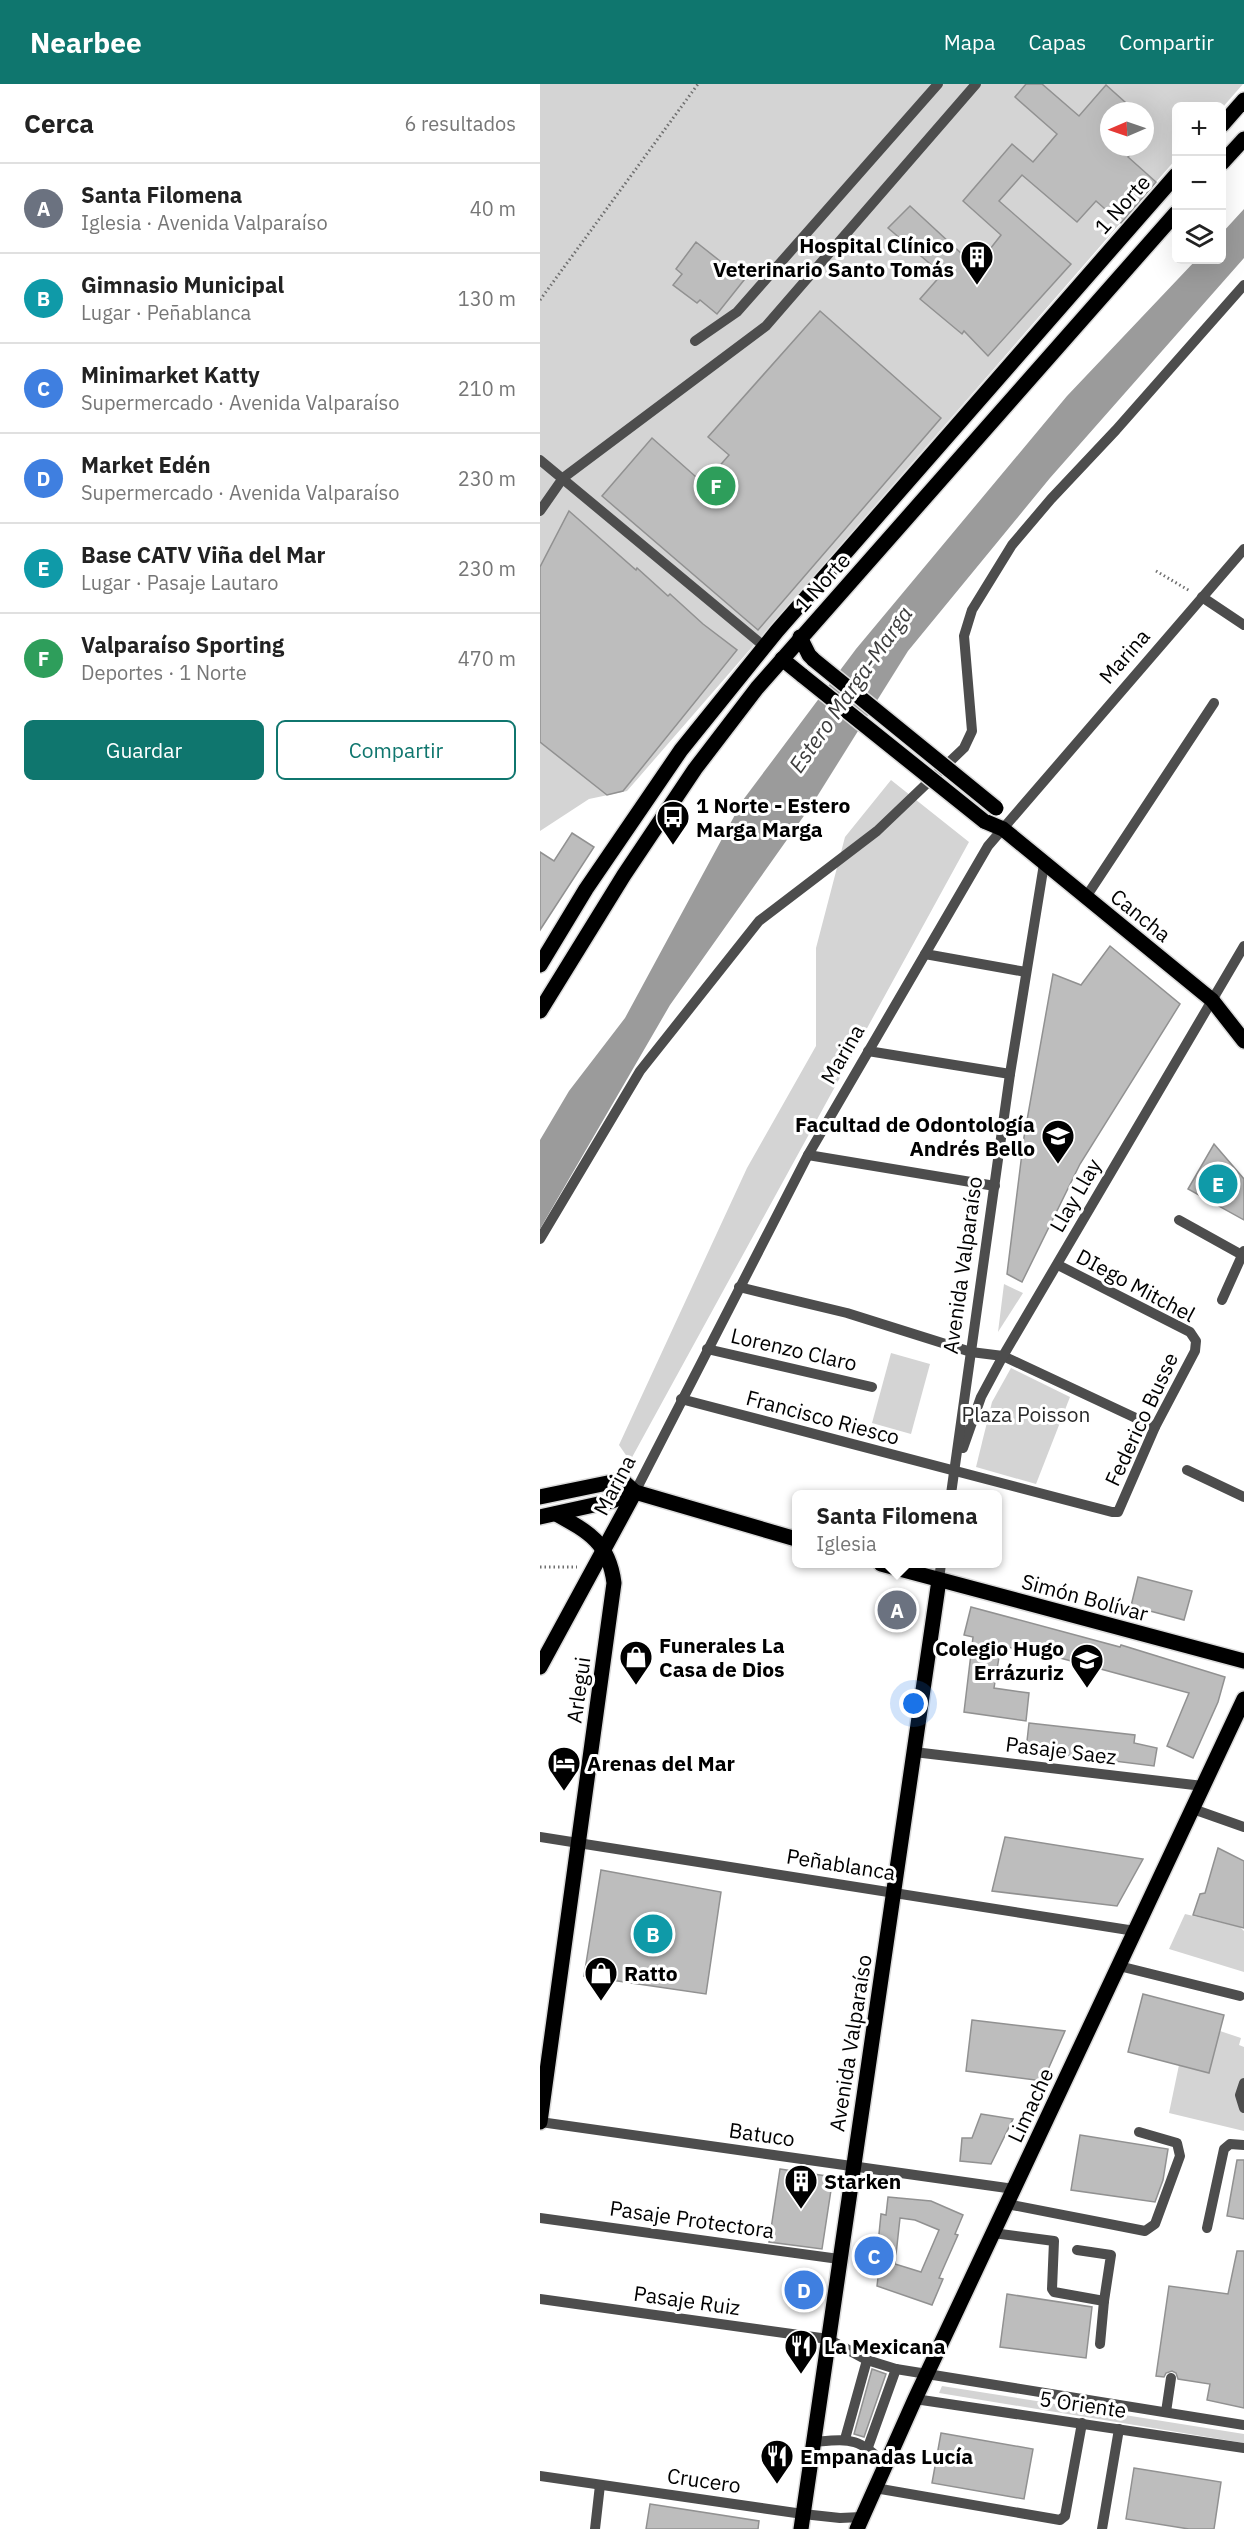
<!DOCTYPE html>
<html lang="es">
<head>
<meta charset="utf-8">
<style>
	:root { --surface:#fff; --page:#f6f6f6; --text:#222; --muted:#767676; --line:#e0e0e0; --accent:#0f766e }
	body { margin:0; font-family:"IBM Plex Sans",sans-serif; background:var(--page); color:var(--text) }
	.controls { position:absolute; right:18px; top:18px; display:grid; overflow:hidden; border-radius:9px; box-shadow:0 6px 24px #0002 }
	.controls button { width:54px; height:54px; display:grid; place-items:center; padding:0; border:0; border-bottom:2px solid var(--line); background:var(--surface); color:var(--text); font:30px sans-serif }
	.compass { position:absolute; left:560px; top:18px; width:54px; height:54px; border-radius:50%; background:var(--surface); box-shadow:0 6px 24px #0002; rotate:268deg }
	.you { position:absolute; left:374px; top:1620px; width:21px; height:21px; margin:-15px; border:4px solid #fff; border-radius:50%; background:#1a73e8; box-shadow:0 0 0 9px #1a73e833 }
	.badge { display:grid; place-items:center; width:39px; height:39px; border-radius:50%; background:var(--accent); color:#fff; font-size:20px; font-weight:700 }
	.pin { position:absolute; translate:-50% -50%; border:3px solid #fff; box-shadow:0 2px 6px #0006 }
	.popup { position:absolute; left:252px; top:1406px; width:210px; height:78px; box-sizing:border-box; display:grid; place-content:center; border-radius:9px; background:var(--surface); filter:drop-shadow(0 2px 4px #0005); font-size:20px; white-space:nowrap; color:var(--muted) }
	.popup b { font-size:22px; color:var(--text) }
	.popup::after { content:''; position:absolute; left:50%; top:100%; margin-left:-12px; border:12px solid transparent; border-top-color:var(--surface) }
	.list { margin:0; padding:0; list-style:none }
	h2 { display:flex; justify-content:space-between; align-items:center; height:78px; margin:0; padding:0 24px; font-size:26px }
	h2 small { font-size:20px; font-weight:400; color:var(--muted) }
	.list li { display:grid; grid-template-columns:39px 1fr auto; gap:18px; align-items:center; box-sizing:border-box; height:90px; padding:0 24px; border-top:2px solid var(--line) }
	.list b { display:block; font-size:22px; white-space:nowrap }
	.list p { margin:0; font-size:20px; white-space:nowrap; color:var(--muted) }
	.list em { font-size:20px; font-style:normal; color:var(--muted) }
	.actions { display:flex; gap:12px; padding:18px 24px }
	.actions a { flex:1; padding:14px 0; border:2px solid var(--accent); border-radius:9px; text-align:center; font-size:21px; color:var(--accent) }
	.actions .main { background:var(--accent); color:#fff }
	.icon { flex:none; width:33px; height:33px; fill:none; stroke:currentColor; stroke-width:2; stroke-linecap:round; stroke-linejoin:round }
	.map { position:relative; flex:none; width:704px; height:2445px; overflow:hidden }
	header { display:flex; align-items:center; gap:36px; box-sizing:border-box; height:84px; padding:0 30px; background:var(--accent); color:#fff }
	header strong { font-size:28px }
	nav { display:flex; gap:33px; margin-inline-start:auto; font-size:21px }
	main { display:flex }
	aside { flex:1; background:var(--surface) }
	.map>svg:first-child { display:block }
</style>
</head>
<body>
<header>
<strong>Nearbee</strong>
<nav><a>Mapa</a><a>Capas</a><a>Compartir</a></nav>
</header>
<main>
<aside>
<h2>Cerca<small>6 resultados</small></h2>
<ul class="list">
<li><span class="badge" style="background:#6b7280">A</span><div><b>Santa Filomena</b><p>Iglesia · Avenida Valparaíso</p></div><em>40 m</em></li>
<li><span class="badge" style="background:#0f9aa8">B</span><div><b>Gimnasio Municipal</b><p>Lugar · Peñablanca</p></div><em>130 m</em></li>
<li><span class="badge" style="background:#3f7fe0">C</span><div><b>Minimarket Katty</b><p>Supermercado · Avenida Valparaíso</p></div><em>210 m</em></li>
<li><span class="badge" style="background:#3f7fe0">D</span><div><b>Market Edén</b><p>Supermercado · Avenida Valparaíso</p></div><em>230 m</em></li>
<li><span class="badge" style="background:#0f9aa8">E</span><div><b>Base CATV Viña del Mar</b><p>Lugar · Pasaje Lautaro</p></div><em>230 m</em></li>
<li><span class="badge" style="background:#2e9e5b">F</span><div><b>Valparaíso Sporting</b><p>Deportes · 1 Norte</p></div><em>470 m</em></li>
</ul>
<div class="actions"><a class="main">Guardar</a><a>Compartir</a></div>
</aside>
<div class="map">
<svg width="704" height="2445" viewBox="0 0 704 2445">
	<rect width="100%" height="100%" fill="#fff"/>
	<g fill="#d4d4d4" fill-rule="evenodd">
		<path d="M0,0H703L682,24V22H636V75L87,707L49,715L0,747ZM569,27H605V63H569Z"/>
		<polygon points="351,696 429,758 90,1377 79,1361 207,1084 276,962 276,864 305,753"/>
		<polygon points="464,1200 483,1209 458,1248"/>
		<polygon points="351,1269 390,1280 371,1350 332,1339"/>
		<polygon points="471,1284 530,1313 496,1400 436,1383 452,1318"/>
		<polygon points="645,1830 700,1843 704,1847 704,1888 629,1865"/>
		<polygon points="680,1947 701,1954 699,1961 704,1963 704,2047 629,2029 639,1981 669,1989"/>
		<polygon points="402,2302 704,2350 704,2359 399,2309"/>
	</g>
	<polygon fill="#9b9b9b" points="704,125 704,174 510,394 368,567 273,719 130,921 0,1145 0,1056 29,1007 85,934 203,716 316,565 527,312 656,176 682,176 682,149"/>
	<g fill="#bdbdbd" stroke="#919191" stroke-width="1.5" fill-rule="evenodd">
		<polygon points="486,0 502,0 539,32 566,1 595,27 569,27 569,63 596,63 588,73 616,98 581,139 556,117 537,138 482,91 459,117 531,180 448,272 424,247 422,250 380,215 402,190 348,144 370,122 436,183 461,151 423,117 472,60 493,78 517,50 475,13"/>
		<polygon points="156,158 204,196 177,230 160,216 157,219 133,201 142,190 136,185"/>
		<polygon points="280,227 401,334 218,546 62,412 112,354 164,400 189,371 168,353"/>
		<polygon points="29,427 96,486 97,484 128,512 130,510 163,540 197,566 83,707 67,711 0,658 0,483"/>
		<polygon points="32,749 54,763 0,846 0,768 14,777"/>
		<polygon points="570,862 640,920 540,1080 482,1198 467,1190 484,1053 513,890 541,901"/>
		<polygon points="674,1060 704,1095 704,1136 648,1105"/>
		<polygon points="598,1493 652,1507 644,1536 591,1522"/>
		<polygon points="431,1523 580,1563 581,1561 685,1593 678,1618 653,1674 627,1662 649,1609 509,1571 508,1574 461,1561 454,1604 489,1609 486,1637 424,1628 433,1553 424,1551"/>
		<polygon points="489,1639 595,1651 594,1659 617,1664 614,1682 486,1666"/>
		<polygon points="465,1753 603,1775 577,1822 452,1807"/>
		<polygon points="678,1764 704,1777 704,1844 653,1831 660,1810 665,1809"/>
		<polygon points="61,1786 181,1808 166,1910 44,1892"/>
		<polygon points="603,1910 684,1931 669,1989 588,1968"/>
		<polygon points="432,1936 525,1947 503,1997 426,1987"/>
		<polygon points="441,2030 473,2035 451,2080 420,2077 422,2054 432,2054"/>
		<polygon points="540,2051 628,2065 623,2096 615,2118 531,2106"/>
		<polygon points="697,2076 704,2076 704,2135 687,2132"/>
		<polygon points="240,2085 293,2093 282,2165 229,2158"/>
		<path d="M348,2113L391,2117L423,2131L415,2150L418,2151L399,2194L403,2195L392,2221L337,2202L342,2160H338L341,2130L346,2131ZM360,2134L375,2136L399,2146L381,2188L355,2180Z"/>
		<polygon points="697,2167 704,2167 704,2324 667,2316 670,2300 638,2295 636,2289 632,2287 626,2289 624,2293 616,2292 629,2202 688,2210"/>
		<polygon points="467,2210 552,2223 546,2274 460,2263"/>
		<polygon points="332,2285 346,2290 324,2353 314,2350"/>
		<polygon points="401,2349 493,2365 484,2415 392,2399"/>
		<polygon points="594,2384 681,2398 674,2445 649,2445 586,2435"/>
		<polygon points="110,2420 219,2437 218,2445 106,2445"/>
	</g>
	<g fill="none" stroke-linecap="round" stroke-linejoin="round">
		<g stroke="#dbdbdb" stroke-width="18">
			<g id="major">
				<polyline points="682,41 704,16"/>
				<polyline points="682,79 704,55"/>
				<polyline points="260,553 269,571 274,576"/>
				<polyline points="242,575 263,592"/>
				<polyline points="444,737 463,745 672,916 704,957"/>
				<polyline points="0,881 46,805 141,666 237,547 636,91"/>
				<polyline points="0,927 84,791 155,685 217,604 636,129"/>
				<polyline points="0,1413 82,1396 95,1408 256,1455"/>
				<polyline points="0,1433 72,1417 95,1408"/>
				<polyline points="341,1480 704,1577"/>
				<polyline points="0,1583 95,1408"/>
				<path d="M0,2038L74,1499C69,1459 49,1448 16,1430"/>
				<polyline points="261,2445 399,1496"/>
				<polyline points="317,2445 375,2315 704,1615"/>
			</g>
		</g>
		<g stroke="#6f6f6f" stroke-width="3" stroke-dasharray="1.5 3" stroke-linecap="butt">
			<polyline points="0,216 158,0"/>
			<polyline points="616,487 650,507"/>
			<polyline points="0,1483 37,1483"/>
		</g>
		<g stroke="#4d4d4d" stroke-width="10">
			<polyline points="155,257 197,228 398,0"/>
			<polyline points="0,376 225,563"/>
			<polyline points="0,427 23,394 226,242 436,0"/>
			<polyline points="662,513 704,541"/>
			<polyline points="546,813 674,619"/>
			<polyline points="385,870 486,888"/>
			<polyline points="328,967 470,990"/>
			<polyline points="268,1071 455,1102"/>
			<polyline points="639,1136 702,1171"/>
			<polyline points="0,1155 100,987 219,837 337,747 424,664 432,647 424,552 432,526 472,461 511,415 576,346 704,201"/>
			<polyline points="199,1203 307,1229 431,1268 463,1272 615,1343"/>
			<polyline points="682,1216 704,1167"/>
			<polyline points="167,1265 332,1303"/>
			<polyline points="141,1315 572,1428 578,1428 615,1343 655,1267 656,1257 650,1248 518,1181"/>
			<polyline points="423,1364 441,1313 463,1272 704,862"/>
			<polyline points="647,1386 704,1413"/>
			<polyline points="95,1408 268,1071 448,762 704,465"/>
			<polyline points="411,1410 470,990 504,780"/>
			<polyline points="399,1496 401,1480"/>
			<polyline points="374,1668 663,1702"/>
			<polyline points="653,1725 704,1743"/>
			<polyline points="0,1753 595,1847"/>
			<polyline points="579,1882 700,1912"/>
			<polyline points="704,1999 700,2011 704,2024"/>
			<polyline points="0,2038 474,2105"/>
			<polyline points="467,2120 605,2147 615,2140 640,2072 637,2059 599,2048"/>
			<polyline points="0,2134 299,2175"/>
			<polyline points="667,2144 684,2065 690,2060 704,2061"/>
			<polyline points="453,2149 514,2157 512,2205 514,2208 564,2217 560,2260"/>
			<polyline points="537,2166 571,2171 564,2217"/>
			<polyline points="0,2215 288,2255 327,2276 356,2285 704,2341"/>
			<polyline points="375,2315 704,2364"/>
			<polyline points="626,2328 631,2294"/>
			<polyline points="305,2355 327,2276"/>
			<path d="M274,2358C311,2355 318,2353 346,2381"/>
			<polyline points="328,2363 356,2285"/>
			<polyline points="0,2392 263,2430 300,2434 322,2433"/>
			<polyline points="335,2404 520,2436 525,2432 542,2339"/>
			<polyline points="55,2445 60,2401"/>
			<polyline points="562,2445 579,2345"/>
		</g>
		<use href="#major" stroke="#000" stroke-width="15"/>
		<g stroke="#dbdbdb" stroke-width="18" stroke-linecap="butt">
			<g id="major-bridge">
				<polyline points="274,576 456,724"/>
				<polyline points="263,592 444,737"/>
			</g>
		</g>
		<use href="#major-bridge" stroke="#000" stroke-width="15"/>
	</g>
	<defs>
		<g id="building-pin" transform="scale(1.725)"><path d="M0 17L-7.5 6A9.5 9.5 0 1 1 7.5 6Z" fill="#000" stroke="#fff"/><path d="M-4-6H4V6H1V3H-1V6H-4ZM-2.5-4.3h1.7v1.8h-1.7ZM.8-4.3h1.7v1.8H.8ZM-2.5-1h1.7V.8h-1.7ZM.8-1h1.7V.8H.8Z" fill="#fff"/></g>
		<g id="bus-pin" transform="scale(1.725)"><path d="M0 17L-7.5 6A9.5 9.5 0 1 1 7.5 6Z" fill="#000" stroke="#fff"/><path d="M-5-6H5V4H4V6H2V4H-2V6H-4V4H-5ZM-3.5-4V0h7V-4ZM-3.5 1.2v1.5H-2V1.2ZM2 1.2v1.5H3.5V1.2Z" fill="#fff"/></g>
		<g id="university-pin" transform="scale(1.725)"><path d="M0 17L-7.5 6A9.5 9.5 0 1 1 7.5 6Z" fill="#000" stroke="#fff"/><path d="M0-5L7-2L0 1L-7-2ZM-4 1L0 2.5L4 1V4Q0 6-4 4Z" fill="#fff"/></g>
		<g id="shop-pin" transform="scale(1.725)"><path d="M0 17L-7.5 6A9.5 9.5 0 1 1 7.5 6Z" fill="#000" stroke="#fff"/><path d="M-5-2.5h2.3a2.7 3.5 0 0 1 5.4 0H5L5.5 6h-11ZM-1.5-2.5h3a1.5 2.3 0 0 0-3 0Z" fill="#fff"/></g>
		<g id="school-pin" transform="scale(1.725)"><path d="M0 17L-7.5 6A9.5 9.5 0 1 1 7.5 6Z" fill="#000" stroke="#fff"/><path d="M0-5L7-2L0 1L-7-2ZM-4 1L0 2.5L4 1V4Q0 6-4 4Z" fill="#fff"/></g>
		<g id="hotel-pin" transform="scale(1.725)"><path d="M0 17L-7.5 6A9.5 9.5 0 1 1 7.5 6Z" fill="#000" stroke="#fff"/><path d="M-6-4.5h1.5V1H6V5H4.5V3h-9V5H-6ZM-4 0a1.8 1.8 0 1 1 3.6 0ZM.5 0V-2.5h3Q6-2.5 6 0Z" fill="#fff"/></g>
		<g id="restaurant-pin" transform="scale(1.725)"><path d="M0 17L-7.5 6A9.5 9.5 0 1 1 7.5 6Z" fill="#000" stroke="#fff"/><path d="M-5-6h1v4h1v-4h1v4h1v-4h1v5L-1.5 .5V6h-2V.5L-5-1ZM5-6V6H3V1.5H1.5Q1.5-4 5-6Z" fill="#fff"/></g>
	</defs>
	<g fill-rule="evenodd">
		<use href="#building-pin" x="437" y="173"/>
		<use href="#bus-pin" x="133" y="733"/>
		<use href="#university-pin" x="518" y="1052"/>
		<use href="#shop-pin" x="96" y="1573"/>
		<use href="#school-pin" x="547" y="1576"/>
		<use href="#hotel-pin" x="24" y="1679"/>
		<use href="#shop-pin" x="61" y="1889"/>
		<use href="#building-pin" x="261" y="2097"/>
		<use href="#restaurant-pin" x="261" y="2262"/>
		<use href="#restaurant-pin" x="237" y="2372"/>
	</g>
	<g text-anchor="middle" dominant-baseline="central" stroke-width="6" stroke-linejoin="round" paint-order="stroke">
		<g font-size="21" fill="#000" stroke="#fff">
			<text transform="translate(582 120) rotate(-48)">1 Norte</text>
			<text transform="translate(282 498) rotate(-48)">1 Norte</text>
			<text transform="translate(584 572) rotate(-49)">Marina</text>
			<text transform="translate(601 831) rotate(39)">Cancha</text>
			<text transform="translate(302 970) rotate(-60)">Marina</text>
			<text transform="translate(535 1111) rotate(-60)">Llay Llay</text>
			<text transform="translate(422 1181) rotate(-82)">Avenida Valparaíso</text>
			<text transform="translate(596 1201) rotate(28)">DIego Mitchel</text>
			<text transform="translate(254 1265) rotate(13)">Lorenzo Claro</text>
			<text transform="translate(283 1333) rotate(15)">Francisco Riesco</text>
			<text transform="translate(601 1335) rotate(-65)">Federico Busse</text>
			<text transform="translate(74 1401) rotate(-62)">Marina</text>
			<text transform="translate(545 1513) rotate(15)">Simón Bolívar</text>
			<text transform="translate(38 1606) rotate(-82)">Arlegui</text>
			<text transform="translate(521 1666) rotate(7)">Pasaje Saez</text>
			<text transform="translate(301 1780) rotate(9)">Peñablanca</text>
			<text transform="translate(310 1959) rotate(-81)">Avenida Valparaíso</text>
			<text transform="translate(490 2021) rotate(-65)">Limache</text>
			<text transform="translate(222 2050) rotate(8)">Batuco</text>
			<text transform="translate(152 2135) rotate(8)">Pasaje Protectora</text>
			<text transform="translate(147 2216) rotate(8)">Pasaje Ruiz</text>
			<text transform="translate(543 2320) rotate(8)">5 Oriente</text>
			<text transform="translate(164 2396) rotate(8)">Crucero</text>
		</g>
		<g font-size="21" font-weight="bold" fill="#000" stroke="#fff" text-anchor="start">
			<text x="414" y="161" text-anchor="end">Hospital Clínico<tspan x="414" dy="24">Veterinario Santo Tomás</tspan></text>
			<text x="156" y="721">1 Norte - Estero<tspan x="156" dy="24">Marga Marga</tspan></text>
			<text x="495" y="1040" text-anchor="end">Facultad de Odontología<tspan x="495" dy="24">Andrés Bello</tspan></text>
			<text x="119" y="1561">Funerales La<tspan x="119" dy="24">Casa de Dios</tspan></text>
			<text x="524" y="1564" text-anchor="end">Colegio Hugo<tspan x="524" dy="24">Errázuriz</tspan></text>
			<text x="47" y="1679">Arenas del Mar</text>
			<text x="84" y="1889">Ratto</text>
			<text x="284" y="2097">Starken</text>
			<text x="284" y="2262">La Mexicana</text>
			<text x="260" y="2372">Empanadas Lucía</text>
		</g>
		<g font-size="21" fill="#2b2b2b" stroke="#fff">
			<text x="486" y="1330">Plaza Poisson</text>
		</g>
		<g font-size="22" font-style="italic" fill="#3c3c3c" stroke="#fff">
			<text transform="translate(310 605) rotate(-55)">Estero Marga-Marga</text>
		</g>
	</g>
</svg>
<div class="controls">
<button>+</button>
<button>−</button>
<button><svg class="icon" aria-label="layers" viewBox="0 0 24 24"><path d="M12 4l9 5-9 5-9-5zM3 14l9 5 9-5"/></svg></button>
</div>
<svg class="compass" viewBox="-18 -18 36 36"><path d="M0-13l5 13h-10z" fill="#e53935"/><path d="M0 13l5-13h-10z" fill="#767676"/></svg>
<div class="you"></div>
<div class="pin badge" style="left:357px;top:1526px;background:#6b7280">A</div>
<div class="popup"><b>Santa Filomena</b>Iglesia</div>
<div class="pin badge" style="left:113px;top:1850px;background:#0f9aa8">B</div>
<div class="pin badge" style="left:334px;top:2172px;background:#3f7fe0">C</div>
<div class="pin badge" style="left:264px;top:2206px;background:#3f7fe0">D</div>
<div class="pin badge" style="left:678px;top:1100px;background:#0f9aa8">E</div>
<div class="pin badge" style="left:176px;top:402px;background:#2e9e5b">F</div>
</div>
</main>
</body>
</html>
